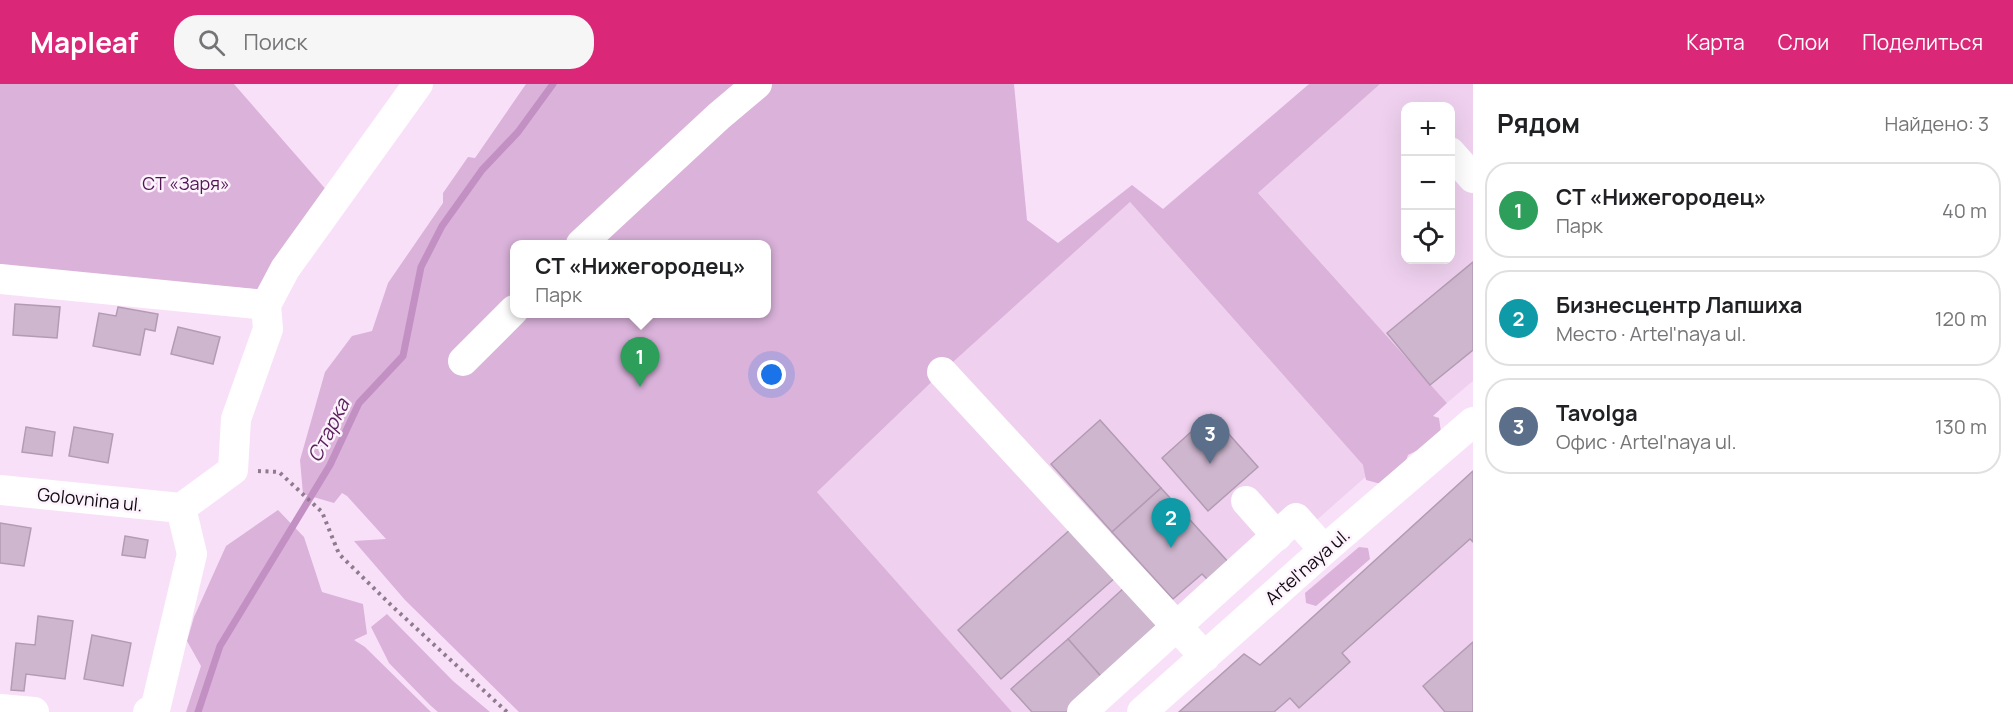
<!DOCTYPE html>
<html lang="ru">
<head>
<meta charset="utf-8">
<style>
	:root { --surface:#fff; --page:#f6f6f6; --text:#202124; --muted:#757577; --line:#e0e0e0; --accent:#db2777 }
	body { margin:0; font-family:Manrope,sans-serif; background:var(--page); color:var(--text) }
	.controls { position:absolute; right:18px; top:18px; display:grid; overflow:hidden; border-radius:12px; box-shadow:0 6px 24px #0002 }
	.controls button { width:54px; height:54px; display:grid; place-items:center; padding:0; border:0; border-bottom:2px solid var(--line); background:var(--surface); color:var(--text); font:30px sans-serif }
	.you { position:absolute; left:772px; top:291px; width:21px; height:21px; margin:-15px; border:4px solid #fff; border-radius:50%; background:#1a73e8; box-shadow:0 0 0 9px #1a73e833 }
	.badge { display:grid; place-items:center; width:39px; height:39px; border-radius:50%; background:var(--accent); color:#fff; font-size:20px; font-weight:700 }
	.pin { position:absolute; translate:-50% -50px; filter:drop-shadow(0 2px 3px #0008) }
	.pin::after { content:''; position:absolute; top:32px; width:21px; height:18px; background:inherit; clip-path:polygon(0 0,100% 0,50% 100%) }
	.popup { position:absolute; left:510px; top:156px; width:261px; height:78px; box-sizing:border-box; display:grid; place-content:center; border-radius:12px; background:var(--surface); filter:drop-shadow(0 2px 4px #0005); font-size:20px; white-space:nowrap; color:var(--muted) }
	.popup b { font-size:22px; color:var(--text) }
	.popup::after { content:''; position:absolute; left:50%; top:100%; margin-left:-12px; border:12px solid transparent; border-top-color:var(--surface) }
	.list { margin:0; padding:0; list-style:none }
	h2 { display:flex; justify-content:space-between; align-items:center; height:78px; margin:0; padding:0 24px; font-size:26px }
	h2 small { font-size:20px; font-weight:400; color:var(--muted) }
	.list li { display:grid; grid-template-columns:39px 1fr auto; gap:18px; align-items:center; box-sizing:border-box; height:96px; margin:0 12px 12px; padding:0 12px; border:2px solid var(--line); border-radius:24px }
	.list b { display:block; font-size:22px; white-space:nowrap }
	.list p { margin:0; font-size:20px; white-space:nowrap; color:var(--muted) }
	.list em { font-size:20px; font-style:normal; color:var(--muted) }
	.icon { flex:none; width:33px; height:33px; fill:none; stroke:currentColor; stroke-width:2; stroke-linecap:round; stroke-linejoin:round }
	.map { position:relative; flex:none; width:1473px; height:628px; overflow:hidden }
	header { display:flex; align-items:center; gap:36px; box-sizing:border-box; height:84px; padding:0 30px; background:var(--accent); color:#fff }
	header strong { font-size:28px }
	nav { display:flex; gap:33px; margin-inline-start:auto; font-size:21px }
	.search { width:420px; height:54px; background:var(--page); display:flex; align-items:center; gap:15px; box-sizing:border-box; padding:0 21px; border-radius:24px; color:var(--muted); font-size:22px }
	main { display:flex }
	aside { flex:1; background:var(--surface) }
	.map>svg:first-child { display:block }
</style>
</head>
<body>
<header>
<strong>Mapleaf</strong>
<div class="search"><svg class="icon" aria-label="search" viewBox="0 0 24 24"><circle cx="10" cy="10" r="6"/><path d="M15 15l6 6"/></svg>Поиск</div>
<nav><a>Карта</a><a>Слои</a><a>Поделиться</a></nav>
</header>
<main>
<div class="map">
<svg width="1473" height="628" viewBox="0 0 1473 628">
	<rect width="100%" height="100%" fill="#f9e0f9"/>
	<g fill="#efd1ef" fill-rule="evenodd">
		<path d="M1380,0H1473V297L1447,319L1258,109ZM1406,22H1450V176H1406Z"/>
		<polygon points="1130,118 1370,389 1099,628 1012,628 817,408 942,288"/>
		<polygon points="1473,387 1473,628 1179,628 1244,570 1260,581"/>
	</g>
	<g fill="#dab2da" fill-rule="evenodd">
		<polygon points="0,0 234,0 329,109 264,206 0,182"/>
		<path d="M526,0H1014L1027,136L1058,159L1132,101L1163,125L1309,0H1380L1258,109L1447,319L1433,332L1439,334L1441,348L1428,361L1408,371L1402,388L1381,400L1366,396L1363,381L1130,118L942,288L817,408L1012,628H519L405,516L354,457L386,455L347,412L342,409L334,419L303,410L300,376L325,288L352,252L372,247L388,199L443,119V109L468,73L475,74ZM514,160H766V230H514Z"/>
		<polygon points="278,426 304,453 322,508 363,520 367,550 354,556 365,563 431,628 186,628 201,582 187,557 194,533 226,462"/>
		<polygon points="1359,463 1368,464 1370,475 1316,522 1306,519 1305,509"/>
		<polygon points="387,530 453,597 490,628 438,628 430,621 389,579 371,543"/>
	</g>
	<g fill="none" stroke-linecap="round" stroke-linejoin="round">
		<polyline stroke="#c290c2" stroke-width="7" points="198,628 220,562 330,381 359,319 403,272 421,183 442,142 482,86 518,48 553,0"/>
	</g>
	<g fill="#ceb6ce" stroke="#b39cb3" stroke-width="1.5">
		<polygon points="1473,178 1473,266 1430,301 1387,249"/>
		<polygon points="15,220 60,223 57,254 13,251"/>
		<polygon points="118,223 158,230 155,247 145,245 140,271 93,262 99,229 116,232"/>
		<polygon points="178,243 220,253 213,280 171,270"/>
		<polygon points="1211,330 1258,383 1208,427 1162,374"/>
		<polygon points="1100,336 1161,404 1112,448 1051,380"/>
		<polygon points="26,343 55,348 52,372 22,368"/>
		<polygon points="74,343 113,350 108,379 69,372"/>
		<polygon points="1473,387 1473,458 1470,455 1342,569 1350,578 1299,624 1290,614 1274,628 1179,628 1244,570 1260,581"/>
		<polygon points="1161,404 1230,480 1210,498 1202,490 1173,515 1112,448"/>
		<polygon points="0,439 31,444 24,482 0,479"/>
		<polygon points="1072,444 1116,493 1001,595 958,546"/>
		<polygon points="125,452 148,456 145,474 122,471"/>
		<polygon points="1125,503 1163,546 1105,597 1068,555"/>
		<polygon points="38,532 73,537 65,595 26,590 24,607 11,606 16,559 35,561"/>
		<polygon points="92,551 131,559 123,602 84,595"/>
		<polygon points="1068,555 1105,597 1071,628 1032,628 1011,605"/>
		<polygon points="1473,558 1473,628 1445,628 1423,602"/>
	</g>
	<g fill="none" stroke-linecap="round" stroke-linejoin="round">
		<polyline stroke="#8d7c8d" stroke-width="4" stroke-dasharray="3 4.5" stroke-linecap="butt" points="258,387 279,388 322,428 339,470 392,522 507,628"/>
		<g stroke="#fff" stroke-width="30">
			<polyline points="1450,68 1473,94"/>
			<polyline points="581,160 719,32 757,0"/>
			<polyline points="0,195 266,221"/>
			<polyline points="463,277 514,226"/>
			<polyline points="942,288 1205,573"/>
			<polyline points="0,406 181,424"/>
			<polyline points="1246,417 1277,452"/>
			<polyline points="181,424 233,386 236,335 268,245 266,221 285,185 418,0"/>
			<polyline points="0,625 34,628"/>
			<polyline points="148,628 155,626 192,470 181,424"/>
			<polyline points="1082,628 1296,434 1324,466"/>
			<polyline points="1142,628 1324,466 1473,338"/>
		</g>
	</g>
	<g text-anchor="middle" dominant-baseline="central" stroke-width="5" stroke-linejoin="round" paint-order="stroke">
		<g font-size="18" fill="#511554" stroke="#fdf3fd">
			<text x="186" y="99">СТ «Заря»</text>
		</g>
		<g font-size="18" fill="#130b13" stroke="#fdf3fd">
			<text transform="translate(90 415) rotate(6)">Golovnina ul.</text>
			<text transform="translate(1307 482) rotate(-41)">Artel'naya ul.</text>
		</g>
		<g font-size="20" font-style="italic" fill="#5a1e5c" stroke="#fdf3fd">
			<text transform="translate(328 346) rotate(-63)">Старка</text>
		</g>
	</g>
</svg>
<div class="controls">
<button>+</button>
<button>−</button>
<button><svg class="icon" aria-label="locate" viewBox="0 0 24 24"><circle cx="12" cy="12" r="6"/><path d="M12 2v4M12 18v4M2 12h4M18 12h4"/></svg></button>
</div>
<div class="you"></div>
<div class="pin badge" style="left:640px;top:303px;background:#2e9e5b">1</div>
<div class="popup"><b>СТ «Нижегородец»</b>Парк</div>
<div class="pin badge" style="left:1171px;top:464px;background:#0f9aa8">2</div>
<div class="pin badge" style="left:1210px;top:380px;background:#5c6f8a">3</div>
</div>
<aside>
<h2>Рядом<small>Найдено: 3</small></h2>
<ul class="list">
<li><span class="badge" style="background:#2e9e5b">1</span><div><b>СТ «Нижегородец»</b><p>Парк</p></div><em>40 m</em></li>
<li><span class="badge" style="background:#0f9aa8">2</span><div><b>Бизнесцентр Лапшиха</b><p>Место · Artel'naya ul.</p></div><em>120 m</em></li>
<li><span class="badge" style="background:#5c6f8a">3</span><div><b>Tavolga</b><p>Офис · Artel'naya ul.</p></div><em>130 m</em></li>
</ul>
</aside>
</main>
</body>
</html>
